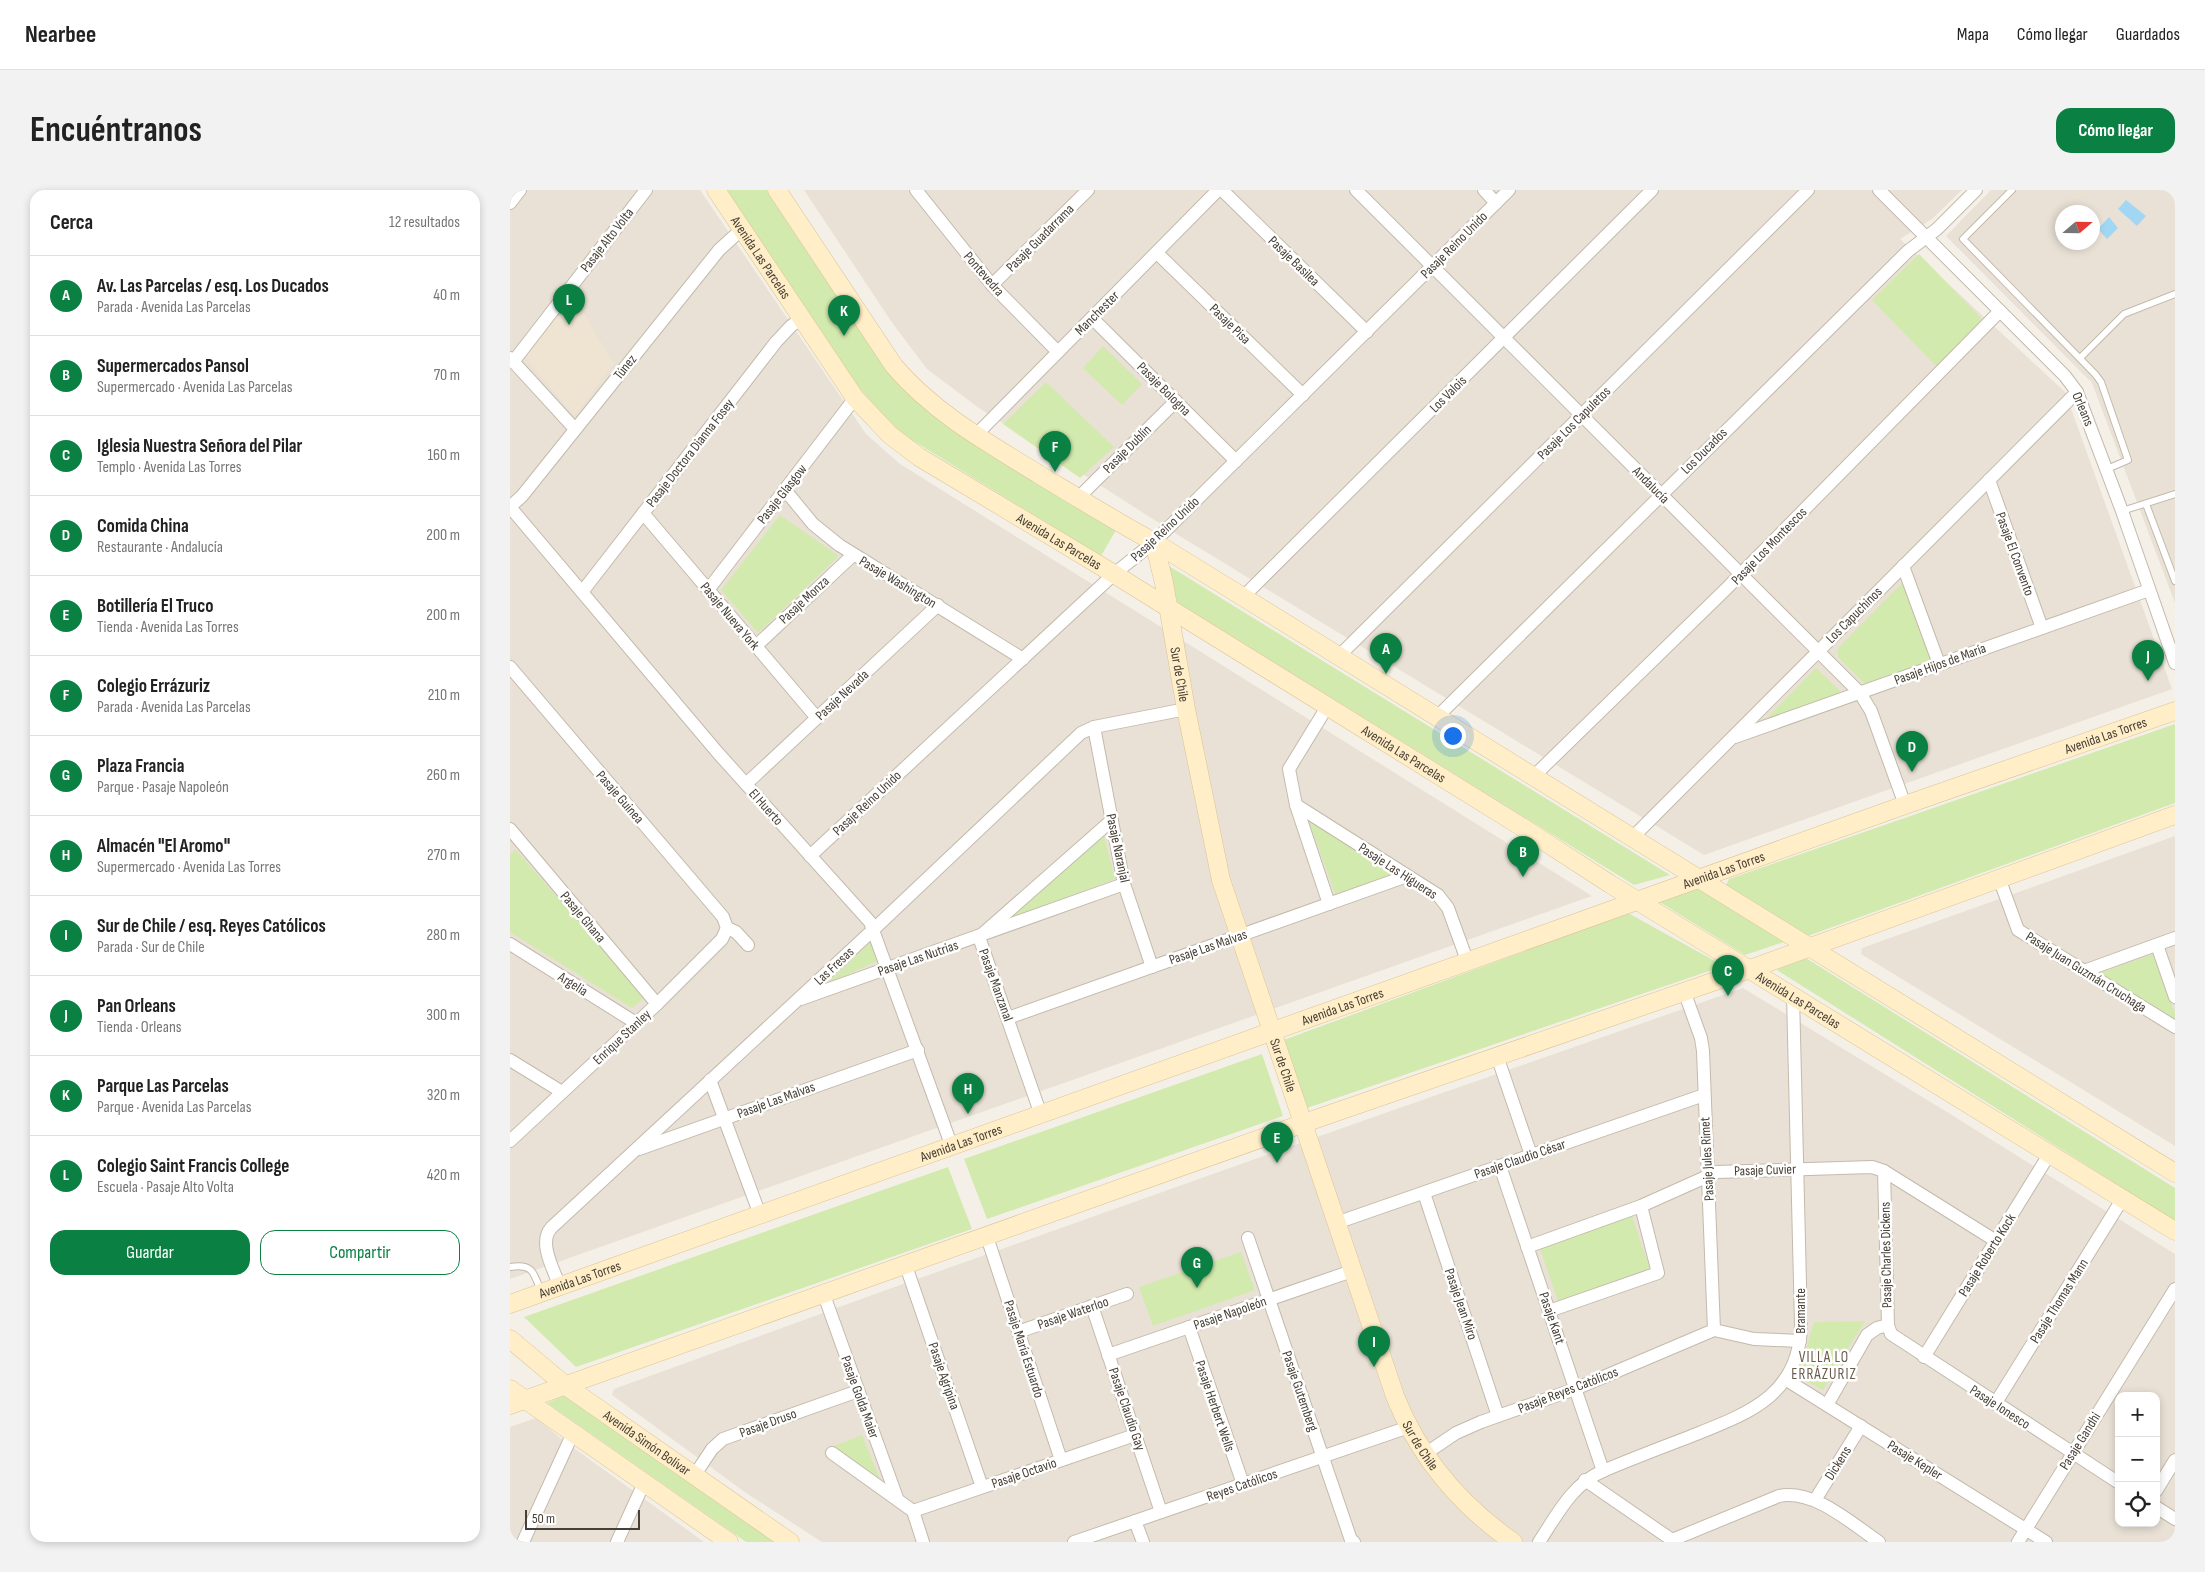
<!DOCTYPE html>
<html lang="es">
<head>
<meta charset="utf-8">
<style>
	:root { --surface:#fff; --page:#f2f2f2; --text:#222; --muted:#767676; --line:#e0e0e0; --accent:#0b8043 }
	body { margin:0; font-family:"Sofia Sans Condensed",sans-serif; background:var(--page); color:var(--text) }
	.controls { position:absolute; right:15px; bottom:15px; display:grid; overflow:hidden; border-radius:10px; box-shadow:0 2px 8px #0003 }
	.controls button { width:45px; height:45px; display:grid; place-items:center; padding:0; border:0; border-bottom:1px solid var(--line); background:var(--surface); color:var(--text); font:25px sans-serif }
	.compass { position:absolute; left:1545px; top:15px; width:45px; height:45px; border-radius:50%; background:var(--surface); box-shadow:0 2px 8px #0003; rotate:70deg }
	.scale { position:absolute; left:15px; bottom:12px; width:115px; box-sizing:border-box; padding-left:5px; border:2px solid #484036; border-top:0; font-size:14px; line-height:18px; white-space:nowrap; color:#484036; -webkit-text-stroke:4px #fff; paint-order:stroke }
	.you { position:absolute; left:942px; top:545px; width:18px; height:18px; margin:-12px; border:4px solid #fff; border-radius:50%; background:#1a73e8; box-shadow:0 0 0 8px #1a73e833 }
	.badge { display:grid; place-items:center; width:32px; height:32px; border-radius:50%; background:var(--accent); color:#fff; font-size:16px; font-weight:700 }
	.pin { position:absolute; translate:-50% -41px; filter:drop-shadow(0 1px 2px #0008) }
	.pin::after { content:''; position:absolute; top:26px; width:18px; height:15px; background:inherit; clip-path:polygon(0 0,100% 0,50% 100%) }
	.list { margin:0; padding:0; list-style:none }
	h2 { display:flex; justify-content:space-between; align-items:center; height:65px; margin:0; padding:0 20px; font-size:21px }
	h2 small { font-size:16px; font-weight:400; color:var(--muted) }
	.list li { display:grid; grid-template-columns:32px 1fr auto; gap:15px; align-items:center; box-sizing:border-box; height:80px; padding:0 20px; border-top:1px solid var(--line) }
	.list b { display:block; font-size:19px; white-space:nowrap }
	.list p { margin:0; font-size:16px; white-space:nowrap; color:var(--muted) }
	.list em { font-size:16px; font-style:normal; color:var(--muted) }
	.actions { display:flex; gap:10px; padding:15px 20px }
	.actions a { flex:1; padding:11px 0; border:1px solid var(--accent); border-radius:15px; text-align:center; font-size:18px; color:var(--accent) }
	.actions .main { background:var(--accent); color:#fff }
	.icon { flex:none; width:28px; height:28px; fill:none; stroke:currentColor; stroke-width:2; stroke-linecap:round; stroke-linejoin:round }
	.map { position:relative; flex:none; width:1665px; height:1352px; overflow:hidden; border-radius:15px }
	header { display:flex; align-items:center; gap:30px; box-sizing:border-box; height:70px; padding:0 25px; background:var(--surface); border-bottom:1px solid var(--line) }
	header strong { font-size:24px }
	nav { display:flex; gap:28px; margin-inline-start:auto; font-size:18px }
	.intro { display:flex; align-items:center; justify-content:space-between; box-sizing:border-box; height:120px; padding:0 30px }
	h1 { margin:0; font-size:35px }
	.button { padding:12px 22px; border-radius:15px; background:var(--accent); color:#fff; font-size:18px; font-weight:700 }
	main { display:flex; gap:30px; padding:0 30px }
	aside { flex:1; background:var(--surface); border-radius:15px; box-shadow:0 2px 8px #0003 }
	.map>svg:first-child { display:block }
</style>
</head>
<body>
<header>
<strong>Nearbee</strong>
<nav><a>Mapa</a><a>Cómo llegar</a><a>Guardados</a></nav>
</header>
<div class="intro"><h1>Encuéntranos</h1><a class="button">Cómo llegar</a></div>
<main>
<aside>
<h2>Cerca<small>12 resultados</small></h2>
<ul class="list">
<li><span class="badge">A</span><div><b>Av. Las Parcelas / esq. Los Ducados</b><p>Parada · Avenida Las Parcelas</p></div><em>40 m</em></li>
<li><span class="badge">B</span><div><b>Supermercados Pansol</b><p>Supermercado · Avenida Las Parcelas</p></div><em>70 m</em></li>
<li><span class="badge">C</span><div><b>Iglesia Nuestra Señora del Pilar</b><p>Templo · Avenida Las Torres</p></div><em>160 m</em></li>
<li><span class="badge">D</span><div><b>Comida China</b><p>Restaurante · Andalucía</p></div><em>200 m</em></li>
<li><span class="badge">E</span><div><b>Botillería El Truco</b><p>Tienda · Avenida Las Torres</p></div><em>200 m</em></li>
<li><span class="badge">F</span><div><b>Colegio Errázuriz</b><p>Parada · Avenida Las Parcelas</p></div><em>210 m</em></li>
<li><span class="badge">G</span><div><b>Plaza Francia</b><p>Parque · Pasaje Napoleón</p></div><em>260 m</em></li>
<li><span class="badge">H</span><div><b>Almacén &quot;El Aromo&quot;</b><p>Supermercado · Avenida Las Torres</p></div><em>270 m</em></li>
<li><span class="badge">I</span><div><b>Sur de Chile / esq. Reyes Católicos</b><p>Parada · Sur de Chile</p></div><em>280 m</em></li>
<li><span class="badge">J</span><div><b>Pan Orleans</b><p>Tienda · Orleans</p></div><em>300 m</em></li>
<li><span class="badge">K</span><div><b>Parque Las Parcelas</b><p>Parque · Avenida Las Parcelas</p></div><em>320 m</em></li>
<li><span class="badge">L</span><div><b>Colegio Saint Francis College</b><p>Escuela · Pasaje Alto Volta</p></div><em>420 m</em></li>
</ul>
<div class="actions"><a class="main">Guardar</a><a>Compartir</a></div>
</aside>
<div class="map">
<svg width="1665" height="1352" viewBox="0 0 1665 1352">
	<rect width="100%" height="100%" fill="#f4f0e7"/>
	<g fill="#e9e1d5" fill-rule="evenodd">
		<polygon points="0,0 190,0 356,244 390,274 1082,706 0,1089"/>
		<polygon points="294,0 1452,0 1422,29 1390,49 1555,202 1662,499 1194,665 668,345 469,218 417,179 383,134"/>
		<path d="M1481,0H1665V413L1582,193L1436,46ZM1552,22H1582V52H1552Z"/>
		<polygon points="1665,646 1665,956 1351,764 1352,758"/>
		<path d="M1233,798L1437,922L1665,1064V1352H312L236,1303L102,1205L104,1199L365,1104L858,929ZM1609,1206H1646V1333H1609Z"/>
		<polygon points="26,1228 54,1251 194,1352 0,1352 0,1237"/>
	</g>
	<polygon fill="#eee4d1" points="62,103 104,174 64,226 14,166"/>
	<g fill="#d3eaae">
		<polygon points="216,0 257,0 380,183 606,340 591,366 397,247 379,233 347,195"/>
		<polygon points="1409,64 1474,131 1427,177 1362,110"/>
		<polygon points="593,156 632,194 612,215 573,178"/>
		<polygon points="536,192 604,257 570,288 493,234"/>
		<polygon points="270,325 329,366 248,443 211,400"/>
		<polygon points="659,376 1160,685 1124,695 667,412"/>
		<polygon points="1392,393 1421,471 1356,495 1328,467 1328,458"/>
		<polygon points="1306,478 1332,503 1249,536"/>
		<polygon points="1665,534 1665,613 1295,747 1217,699 1216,695 1219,689"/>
		<polygon points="799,631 886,684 825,704"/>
		<polygon points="594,646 605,689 498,729"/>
		<polygon points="5,659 135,807 122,818 0,742 0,666"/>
		<polygon points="1190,696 1274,752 1235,765 1148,711"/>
		<polygon points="1118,723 1214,776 797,918 771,851"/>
		<polygon points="362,751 367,771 315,795"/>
		<polygon points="1643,764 1665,824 1665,829 1590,783"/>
		<polygon points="1291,765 1665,998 1665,1031 1267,780"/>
		<polygon points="752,864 773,926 477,1029 454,969"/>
		<polygon points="438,977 462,1039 66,1177 14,1127"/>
		<polygon points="1121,1024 1140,1079 1048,1111 1029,1056"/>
		<polygon points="731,1062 745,1100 643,1136 629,1097"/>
		<polygon points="1355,1131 1313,1200 1288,1187 1304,1132"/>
		<polygon points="58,1204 269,1352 236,1352 37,1213"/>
		<polygon points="352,1245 377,1307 314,1260"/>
	</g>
	<g fill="#a1d7f3">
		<polygon points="1616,10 1636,26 1627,36 1608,19"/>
		<polygon points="1599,27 1608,38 1597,49 1588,39"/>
	</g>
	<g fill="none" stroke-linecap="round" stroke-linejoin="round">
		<g stroke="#c3baac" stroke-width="8">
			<g id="lane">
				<polyline points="1502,0 1453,49 1585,184 1591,192 1618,270 1597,279"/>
				<polyline points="1570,168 1614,124 1665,104"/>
				<polyline points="1636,314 1665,391"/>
				<polyline points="1612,321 1665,304"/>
				<path d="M0,1077C23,1073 24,1083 31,1102"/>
			</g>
		</g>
		<g stroke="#c3baac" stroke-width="14">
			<g id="street">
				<polyline points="406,0 482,95 548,162"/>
				<polyline points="712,0 857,142"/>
				<polyline points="846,0 1350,503 1361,521 1395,615"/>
				<polyline points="974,0 986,13"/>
				<polyline points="1369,0 1555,186 1567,202 1612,321 1665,473"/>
				<polyline points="0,13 10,0"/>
				<polyline points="232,39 209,60 12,306 0,317 208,563 360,732 442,957"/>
				<polyline points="647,63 793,205"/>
				<polyline points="482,95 578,0"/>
				<polyline points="582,128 726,271"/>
				<polyline points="0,168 65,239"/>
				<polyline points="3,172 136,0"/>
				<polyline points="465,246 708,0"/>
				<polyline points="1479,290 1532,438"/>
				<polyline points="275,300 303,334 329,355 513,469"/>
				<polyline points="568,308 666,211"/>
				<polyline points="133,323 307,528"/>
				<polyline points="1393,376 1429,474"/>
				<polyline points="198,400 345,208"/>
				<polyline points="72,402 266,152 281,136 292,128"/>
				<polyline points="733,407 1142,0"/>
				<polyline points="246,456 343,365"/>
				<polyline points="829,466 1298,0"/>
				<polyline points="0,477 213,727 217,738 212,749 147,814 0,951"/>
				<polyline points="817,517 779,579 786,615 819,714"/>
				<polyline points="927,527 1398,61 1427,39 1466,0"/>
				<polyline points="584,537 614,694 642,777"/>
				<polyline points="1225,547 1639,400"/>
				<polyline points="1023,587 1216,399 1490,121"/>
				<polyline points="236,594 428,415"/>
				<polyline points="786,615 928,705 938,718 958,773"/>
				<polyline points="0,639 147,814"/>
				<polyline points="1122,648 1567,202"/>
				<polyline points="300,666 604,384 644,352 999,0"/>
				<polyline points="1489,688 1508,740 1665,837"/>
				<polyline points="217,738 226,742 238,755"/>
				<polyline points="0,754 126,833"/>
				<polyline points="1647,755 1665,807"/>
				<polyline points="1574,781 1665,748"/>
				<polyline points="1174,801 1191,848 1193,861 1204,1140"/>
				<polyline points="291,809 614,694"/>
				<polyline points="498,828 897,686"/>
				<polyline points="987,866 1021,965"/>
				<polyline points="0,870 52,902"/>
				<polyline points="200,890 250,1025"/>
				<polyline points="531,925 469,747 602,630"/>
				<polyline points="129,959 408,860"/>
				<polyline points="990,976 1093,1281"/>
				<polyline points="1374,981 1378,1135 1381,1144 1609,1293"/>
				<polyline points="914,1003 988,1226"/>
				<polyline points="826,1033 1194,905"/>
				<polyline points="477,1047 551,1270"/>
				<polyline points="738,1048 841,1350 844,1352"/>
				<polyline points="1017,1057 1131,1016 1207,982 1362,977 1374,981 1486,1051"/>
				<polyline points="396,1076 472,1297"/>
				<path d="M50,1097C44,1080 28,1053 41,1038L364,739L571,543L584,537L676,519"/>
				<polyline points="314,1105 387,1308"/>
				<polyline points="582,1116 651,1322"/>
				<polyline points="1039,1121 1148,1083 1131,1016"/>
				<polyline points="679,1137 733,1294"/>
				<polyline points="1204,1140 1244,1149 1290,1151"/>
				<polyline points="508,1142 617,1104"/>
				<polyline points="598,1165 842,1081"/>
				<polyline points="1414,1167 1540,963"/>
				<polyline points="1275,1189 1536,1352"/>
				<polyline points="1485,1214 1613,1008"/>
				<polyline points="1317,1215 1357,1145 1367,1138 1378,1135"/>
				<polyline points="322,1263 403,1321 413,1352"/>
				<polyline points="915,1264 946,1243 971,1232 1065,1199 1204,1140"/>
				<polyline points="184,1286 202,1259 213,1249 348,1201"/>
				<polyline points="1075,1290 1165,1352"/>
				<polyline points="1646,1301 1665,1270"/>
				<polyline points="1305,1310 1351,1236"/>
				<polyline points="1646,1317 1665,1329"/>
				<polyline points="403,1321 625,1245"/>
				<polyline points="625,1331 633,1352"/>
				<path d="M1162,1350L1269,1306C1304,1299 1341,1333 1369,1352"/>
				<polyline points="13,1352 63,1243"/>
				<polyline points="107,1352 134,1293"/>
				<polyline points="564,1352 899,1237"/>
				<path d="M1029,1352C1047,1325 1062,1294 1093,1281C1121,1269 1150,1258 1179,1247C1236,1224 1290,1207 1291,1134L1283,805"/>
				<polyline points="1508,1352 1665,1099"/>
			</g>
		</g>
		<g stroke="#d9c497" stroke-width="19">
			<g id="secondary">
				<path id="s1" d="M206,0L345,208L380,245L409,267L604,384L1012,637L1100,694L1665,1041"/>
				<path d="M267,0L384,176C424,223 478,253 530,285C568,308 605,331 644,352L1665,983"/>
				<path id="s2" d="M644,352L654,393L676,519L711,690L885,1206C909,1267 950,1315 1003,1352"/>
				<path id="s3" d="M0,1114L1395,615L1665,521"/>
				<path id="s4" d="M0,1149L56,1196L280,1352"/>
				<polyline points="0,1199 219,1352"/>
				<polyline points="0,1215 803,930 1240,779 1665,625"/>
			</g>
		</g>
		<use href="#lane" stroke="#fff" stroke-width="6"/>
		<use href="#street" stroke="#fff" stroke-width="12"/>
		<use href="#secondary" stroke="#ffeec7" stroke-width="18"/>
	</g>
	<g text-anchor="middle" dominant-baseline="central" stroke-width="5" stroke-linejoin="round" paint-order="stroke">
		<g font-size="14" fill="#484036" stroke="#fff">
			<text transform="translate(530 48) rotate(-45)">Pasaje Guadarrama</text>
			<text transform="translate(97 50) rotate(-52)">Pasaje Alto Volta</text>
			<text transform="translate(944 55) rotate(-45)">Pasaje Reino Unido</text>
			<text stroke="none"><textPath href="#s1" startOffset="81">Avenida Las Parcelas</textPath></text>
			<text transform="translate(784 71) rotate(44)">Pasaje Basilea</text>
			<text transform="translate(474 84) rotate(49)">Pontevedra</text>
			<text transform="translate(587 123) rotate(-45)">Manchester</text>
			<text transform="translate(720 134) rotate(44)">Pasaje Pisa</text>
			<text transform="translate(115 177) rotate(-51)">Túnez</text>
			<text transform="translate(654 199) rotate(45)">Pasaje Bologna</text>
			<text transform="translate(938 204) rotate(-45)">Los Valois</text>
			<text transform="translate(1573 219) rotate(67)">Orleans</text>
			<text transform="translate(1064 233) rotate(-45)">Pasaje Los Capuletos</text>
			<text transform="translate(617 259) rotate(-45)">Pasaje Dublín</text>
			<text transform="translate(1194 261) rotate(-45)">Los Ducados</text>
			<text transform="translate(180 263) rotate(-52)">Pasaje Doctora Dianna Fosey</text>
			<text transform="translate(1141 295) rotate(45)">Andalucía</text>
			<text transform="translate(272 304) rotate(-52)">Pasaje Glasgow</text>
			<text transform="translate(655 339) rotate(-43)">Pasaje Reino Unido</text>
			<text stroke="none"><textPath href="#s1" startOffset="501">Avenida Las Parcelas</textPath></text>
			<text transform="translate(1259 356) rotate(-46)">Pasaje Los Montescos</text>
			<text transform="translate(1505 364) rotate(70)">Pasaje El Convento</text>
			<text transform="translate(388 392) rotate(31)">Pasaje Washington</text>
			<text transform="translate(294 410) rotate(-43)">Pasaje Monza</text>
			<text transform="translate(1344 425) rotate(-45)">Los Capuchinos</text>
			<text transform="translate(220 426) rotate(50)">Pasaje Nueva York</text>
			<text transform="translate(1430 474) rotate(-20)">Pasaje Hijos de María</text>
			<text stroke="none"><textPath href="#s2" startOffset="135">Sur de Chile</textPath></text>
			<text transform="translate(332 505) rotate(-43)">Pasaje Nevada</text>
			<text stroke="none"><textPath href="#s3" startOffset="1694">Avenida Las Torres</textPath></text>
			<text stroke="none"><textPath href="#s1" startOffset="906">Avenida Las Parcelas</textPath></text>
			<text transform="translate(110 607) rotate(49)">Pasaje Guinea</text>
			<text transform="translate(357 613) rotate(-43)">Pasaje Reino Unido</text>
			<text transform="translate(256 617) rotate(48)">El Huerto</text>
			<text transform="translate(608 658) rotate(78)">Pasaje Naranjal</text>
			<text transform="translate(888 681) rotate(33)">Pasaje Las Higueras</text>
			<text stroke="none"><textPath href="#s3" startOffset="1289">Avenida Las Torres</textPath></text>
			<text transform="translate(73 727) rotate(50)">Pasaje Ghana</text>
			<text transform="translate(698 757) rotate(-19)">Pasaje Las Malvas</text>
			<text transform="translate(408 768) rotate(-19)">Pasaje Las Nutrias</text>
			<text transform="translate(324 776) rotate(-43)">Las Fresas</text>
			<text transform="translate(1576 782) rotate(32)">Pasaje Juan Guzmán Cruchaga</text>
			<text transform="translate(63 794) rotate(32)">Argelia</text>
			<text transform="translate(486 795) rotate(70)">Pasaje Manzanal</text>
			<text stroke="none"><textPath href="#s1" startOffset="1371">Avenida Las Parcelas</textPath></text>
			<text stroke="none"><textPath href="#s3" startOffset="884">Avenida Las Torres</textPath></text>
			<text transform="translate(112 847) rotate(-43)">Enrique Stanley</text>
			<text stroke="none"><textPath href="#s2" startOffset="540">Sur de Chile</textPath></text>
			<text transform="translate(266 910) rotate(-20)">Pasaje Las Malvas</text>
			<text stroke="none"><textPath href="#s3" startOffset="479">Avenida Las Torres</textPath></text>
			<text transform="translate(1010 969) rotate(-19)">Pasaje Claudio César</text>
			<text transform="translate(1197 969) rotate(-93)">Pasaje Jules Rimet</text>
			<text transform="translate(1255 980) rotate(-2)">Pasaje Cuvier</text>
			<text transform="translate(1376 1065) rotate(-91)">Pasaje Charles Dickens</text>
			<text transform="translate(1477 1065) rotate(-58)">Pasaje Roberto Kock</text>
			<text stroke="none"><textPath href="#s3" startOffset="74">Avenida Las Torres</textPath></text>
			<text transform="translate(1549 1111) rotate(-58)">Pasaje Thomas Mann</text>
			<text transform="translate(951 1114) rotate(71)">Pasaje Jean Miro</text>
			<text transform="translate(1290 1121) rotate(-90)">Bramante</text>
			<text transform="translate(563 1123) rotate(-19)">Pasaje Waterloo</text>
			<text transform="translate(720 1123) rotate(-19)">Pasaje Napoleón</text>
			<text transform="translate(1042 1128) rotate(71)">Pasaje Kant</text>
			<text transform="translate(514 1159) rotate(72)">Pasaje María Estuardo</text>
			<text transform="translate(434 1186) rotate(71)">Pasaje Agripina</text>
			<text transform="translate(1058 1200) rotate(-21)">Pasaje Reyes Católicos</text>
			<text transform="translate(790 1201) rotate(71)">Pasaje Gutemberg</text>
			<text transform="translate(350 1207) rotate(70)">Pasaje Golda Maier</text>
			<text transform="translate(705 1216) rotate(71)">Pasaje Herbert Wells</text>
			<text transform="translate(1490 1217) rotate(33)">Pasaje Ionesco</text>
			<text transform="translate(617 1219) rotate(71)">Pasaje Claudio Gay</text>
			<text transform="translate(258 1233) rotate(-20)">Pasaje Druso</text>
			<text transform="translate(1570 1251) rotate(-58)">Pasaje Gandhi</text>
			<text stroke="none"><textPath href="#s4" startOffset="172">Avenida Simón Bolívar</textPath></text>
			<text stroke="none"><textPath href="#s2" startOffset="945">Sur de Chile</textPath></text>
			<text transform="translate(1405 1270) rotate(32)">Pasaje Kepler</text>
			<text transform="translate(1328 1273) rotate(-58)">Dickens</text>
			<text transform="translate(514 1283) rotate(-19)">Pasaje Octavio</text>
			<text transform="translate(732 1295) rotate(-19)">Reyes Católicos</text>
		</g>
		<g font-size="15" letter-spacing="1" fill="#6b5d4c" stroke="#fff">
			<text x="1314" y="1167">VILLA LO<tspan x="1314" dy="17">ERRÁZURIZ</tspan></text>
		</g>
	</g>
</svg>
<div class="controls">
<button>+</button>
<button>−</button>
<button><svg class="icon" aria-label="locate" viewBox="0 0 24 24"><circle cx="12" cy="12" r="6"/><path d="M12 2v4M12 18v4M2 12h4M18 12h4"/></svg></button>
</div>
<svg class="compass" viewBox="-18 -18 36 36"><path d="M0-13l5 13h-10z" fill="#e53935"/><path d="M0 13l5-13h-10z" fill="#767676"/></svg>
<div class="scale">50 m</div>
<div class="you"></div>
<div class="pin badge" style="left:876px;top:484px">A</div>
<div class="pin badge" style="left:1013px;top:687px">B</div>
<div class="pin badge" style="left:1218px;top:806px">C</div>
<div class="pin badge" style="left:1402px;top:582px">D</div>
<div class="pin badge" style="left:767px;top:973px">E</div>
<div class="pin badge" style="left:545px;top:282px">F</div>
<div class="pin badge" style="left:687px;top:1098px">G</div>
<div class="pin badge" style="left:458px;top:924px">H</div>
<div class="pin badge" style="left:864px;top:1177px">I</div>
<div class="pin badge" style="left:1638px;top:491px">J</div>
<div class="pin badge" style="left:334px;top:146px">K</div>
<div class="pin badge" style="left:59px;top:135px">L</div>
</div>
</main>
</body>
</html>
